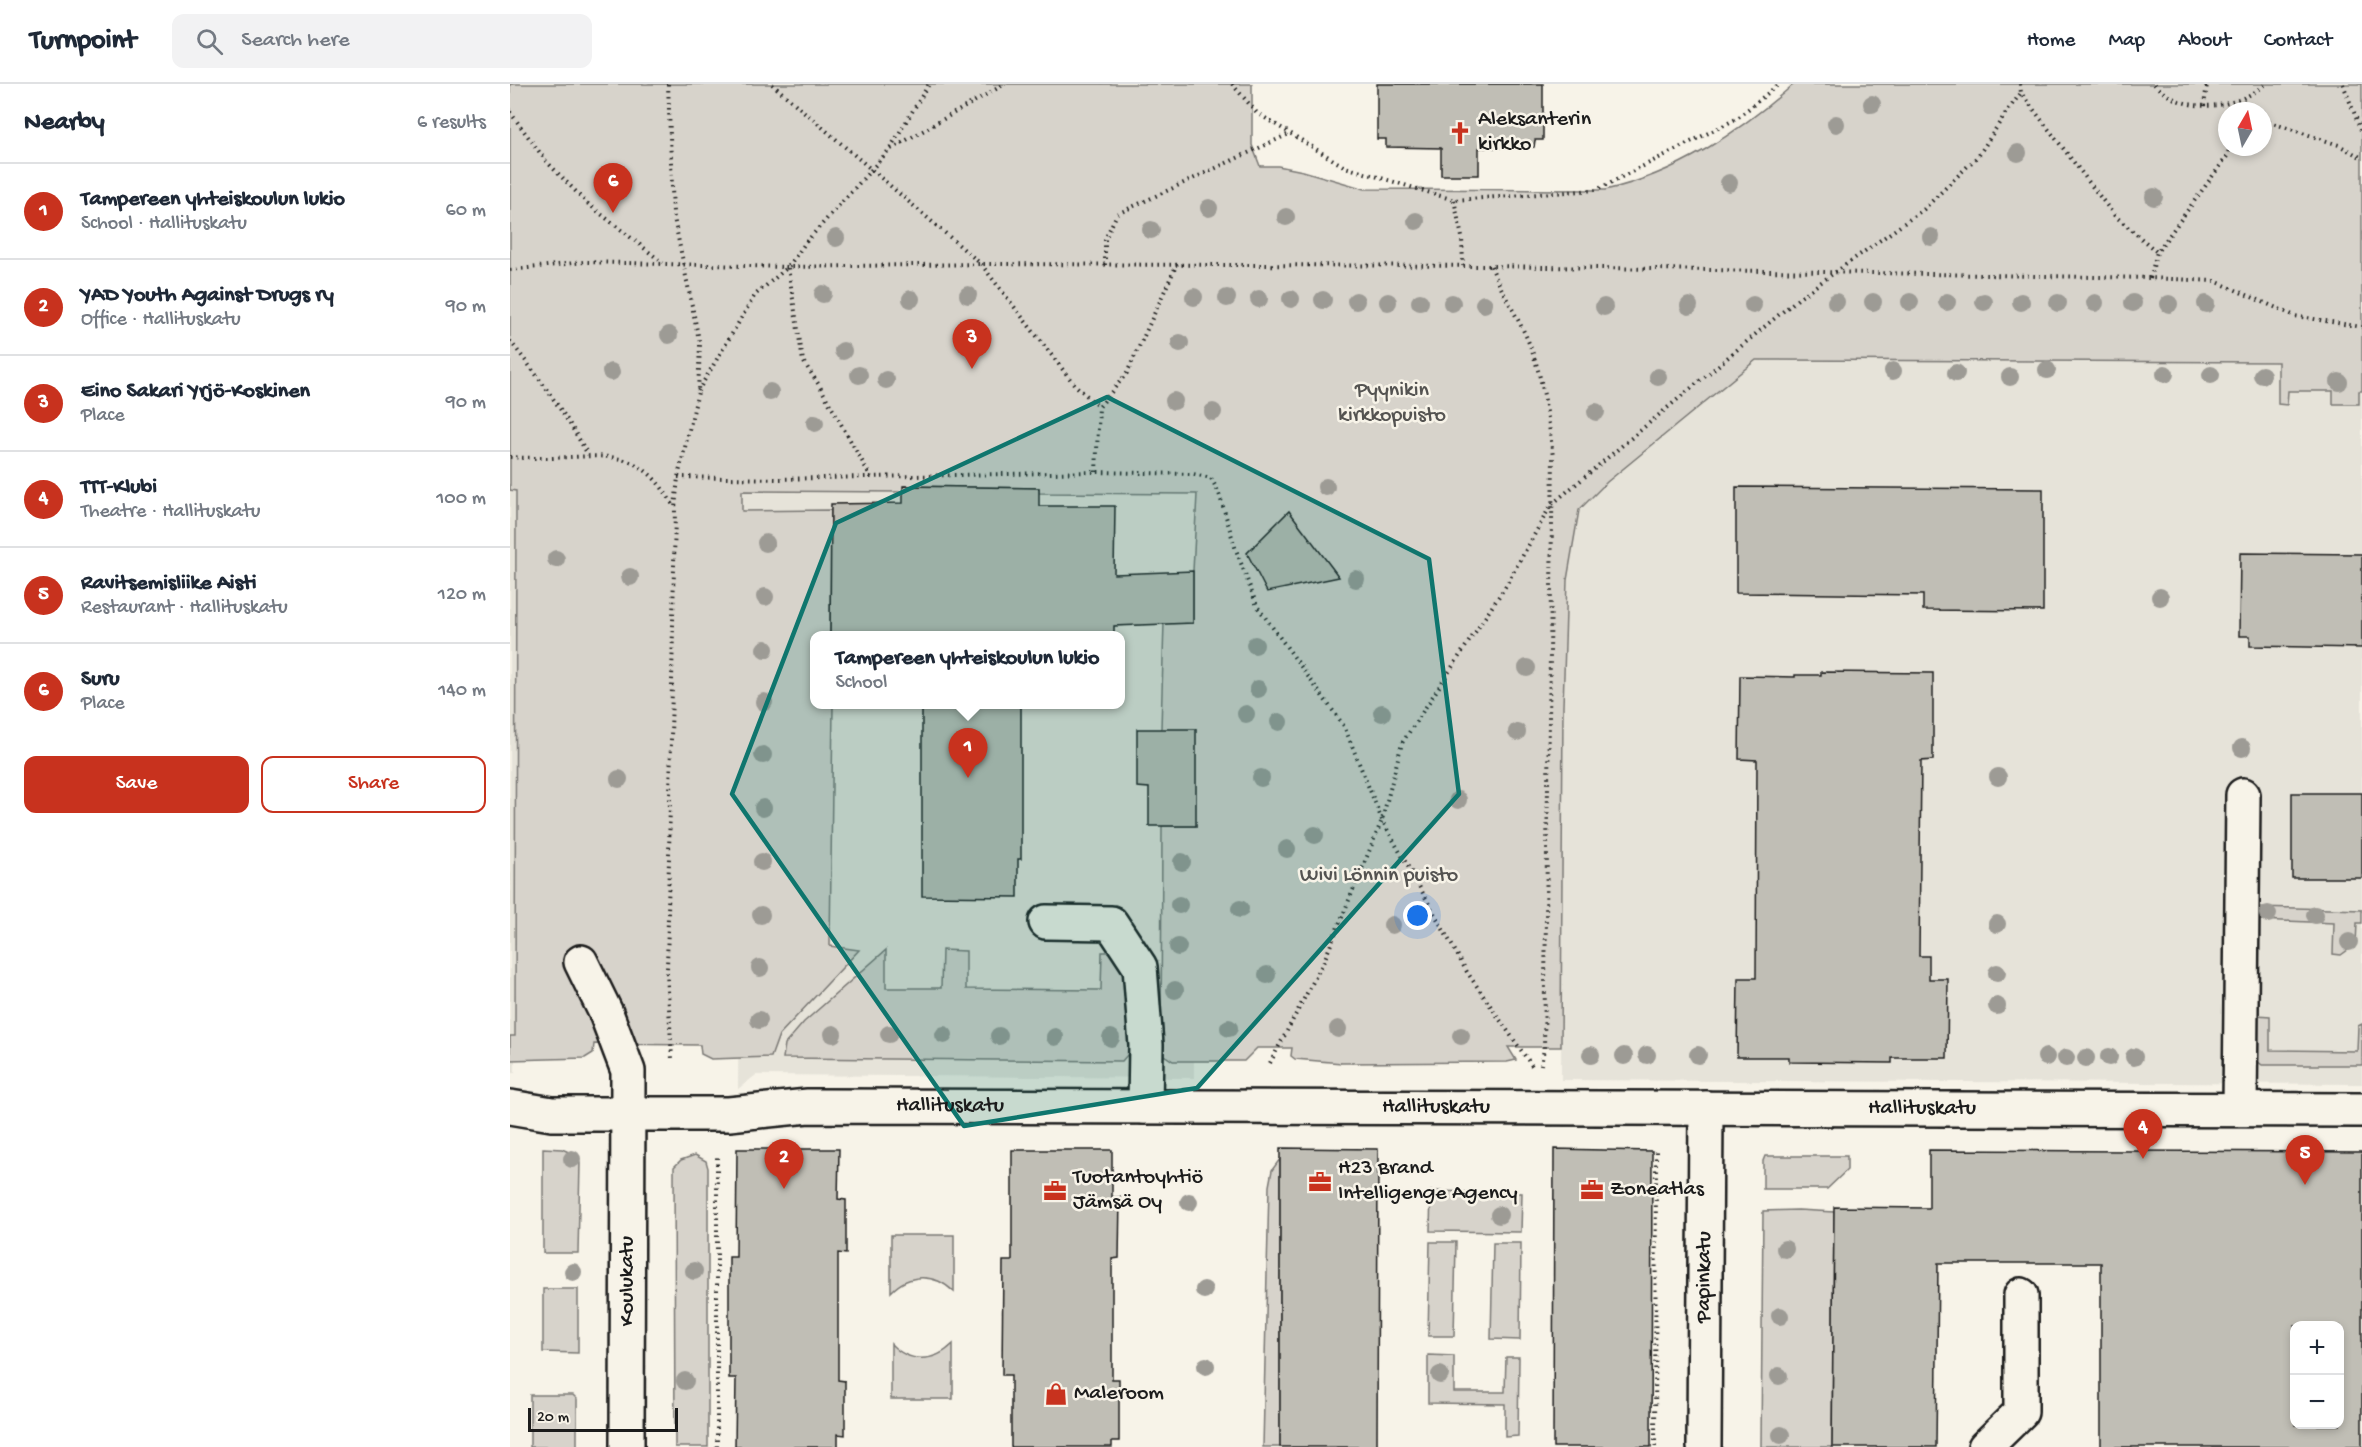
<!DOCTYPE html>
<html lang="en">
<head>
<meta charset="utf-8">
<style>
	:root { --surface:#fff; --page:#f2f2f3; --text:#1f2937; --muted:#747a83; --line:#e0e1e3; --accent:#c8321e }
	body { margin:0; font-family:"Gochi Hand",sans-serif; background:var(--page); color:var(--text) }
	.controls { position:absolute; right:18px; bottom:18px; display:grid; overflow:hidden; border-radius:12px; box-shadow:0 3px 9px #0003 }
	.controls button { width:54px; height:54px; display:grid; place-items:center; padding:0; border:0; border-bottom:2px solid var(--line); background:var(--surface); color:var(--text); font:30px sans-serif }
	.compass { position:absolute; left:1708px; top:18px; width:54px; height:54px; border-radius:50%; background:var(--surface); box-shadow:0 3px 9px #0003; rotate:9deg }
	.scale { position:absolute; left:18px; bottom:15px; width:150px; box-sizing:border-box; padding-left:6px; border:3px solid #1c1c1c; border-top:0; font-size:16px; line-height:21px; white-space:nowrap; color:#1c1c1c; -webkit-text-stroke:4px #f7f3e8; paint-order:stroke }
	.you { position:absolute; left:908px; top:832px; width:21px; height:21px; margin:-15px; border:4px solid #fff; border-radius:50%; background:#1a73e8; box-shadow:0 0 0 9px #1a73e833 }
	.badge { display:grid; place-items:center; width:39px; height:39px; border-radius:50%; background:var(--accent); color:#fff; font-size:20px; font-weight:700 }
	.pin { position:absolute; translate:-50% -50px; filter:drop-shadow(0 2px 3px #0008) }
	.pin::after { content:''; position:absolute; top:32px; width:21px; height:18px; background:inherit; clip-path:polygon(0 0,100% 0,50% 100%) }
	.popup { position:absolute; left:300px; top:547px; width:315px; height:78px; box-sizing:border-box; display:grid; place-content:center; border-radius:12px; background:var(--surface); filter:drop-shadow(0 2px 4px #0005); font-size:20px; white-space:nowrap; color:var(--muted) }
	.popup b { font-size:22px; color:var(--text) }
	.popup::after { content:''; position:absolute; left:50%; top:100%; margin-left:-12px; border:12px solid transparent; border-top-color:var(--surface) }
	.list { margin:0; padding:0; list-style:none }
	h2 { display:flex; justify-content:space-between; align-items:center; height:78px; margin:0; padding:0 24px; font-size:26px }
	h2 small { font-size:20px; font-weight:400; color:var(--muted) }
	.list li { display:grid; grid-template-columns:39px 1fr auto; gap:18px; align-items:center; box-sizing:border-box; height:96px; padding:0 24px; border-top:2px solid var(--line) }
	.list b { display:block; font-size:22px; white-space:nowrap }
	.list p { margin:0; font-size:20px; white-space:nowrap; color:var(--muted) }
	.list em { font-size:20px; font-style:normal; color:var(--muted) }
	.actions { display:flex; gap:12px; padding:18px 24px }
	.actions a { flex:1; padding:14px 0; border:2px solid var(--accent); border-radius:12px; text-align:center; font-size:21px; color:var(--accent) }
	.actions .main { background:var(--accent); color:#fff }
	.icon { flex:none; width:33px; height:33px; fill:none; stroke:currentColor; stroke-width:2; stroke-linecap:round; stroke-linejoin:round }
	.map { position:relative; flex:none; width:1852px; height:1363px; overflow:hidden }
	header { display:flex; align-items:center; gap:36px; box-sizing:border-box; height:84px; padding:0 30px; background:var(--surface); border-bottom:2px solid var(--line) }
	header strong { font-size:28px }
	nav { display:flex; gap:33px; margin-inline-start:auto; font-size:21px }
	.search { width:420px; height:54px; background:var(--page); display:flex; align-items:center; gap:15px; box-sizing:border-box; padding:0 21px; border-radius:12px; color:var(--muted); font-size:22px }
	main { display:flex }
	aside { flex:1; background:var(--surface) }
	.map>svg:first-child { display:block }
</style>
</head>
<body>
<header>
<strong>Turnpoint</strong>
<div class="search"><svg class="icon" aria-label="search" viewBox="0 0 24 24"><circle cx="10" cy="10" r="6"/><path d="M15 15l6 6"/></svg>Search here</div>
<nav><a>Home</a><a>Map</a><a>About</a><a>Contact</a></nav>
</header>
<main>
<aside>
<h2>Nearby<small>6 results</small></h2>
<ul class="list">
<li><span class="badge">1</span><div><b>Tampereen yhteiskoulun lukio</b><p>School · Hallituskatu</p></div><em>60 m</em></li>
<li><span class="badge">2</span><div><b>YAD Youth Against Drugs ry</b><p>Office · Hallituskatu</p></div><em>90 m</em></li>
<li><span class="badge">3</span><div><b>Eino Sakari Yrjö-Koskinen</b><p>Place</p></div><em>90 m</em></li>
<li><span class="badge">4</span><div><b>TTT-Klubi</b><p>Theatre · Hallituskatu</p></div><em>100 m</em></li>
<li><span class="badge">5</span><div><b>Ravitsemisliike Aisti</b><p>Restaurant · Hallituskatu</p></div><em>120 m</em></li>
<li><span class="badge">6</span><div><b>Suru</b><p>Place</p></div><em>140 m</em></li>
</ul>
<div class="actions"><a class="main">Save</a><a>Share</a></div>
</aside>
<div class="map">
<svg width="1852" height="1363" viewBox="0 0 1852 1363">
	<rect width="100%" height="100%" fill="#f7f3e8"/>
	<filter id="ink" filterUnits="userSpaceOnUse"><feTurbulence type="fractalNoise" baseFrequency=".0167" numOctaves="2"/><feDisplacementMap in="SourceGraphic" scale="12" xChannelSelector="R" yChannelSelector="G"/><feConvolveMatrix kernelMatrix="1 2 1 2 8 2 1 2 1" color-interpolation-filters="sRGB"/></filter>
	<g filter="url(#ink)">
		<g fill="#e6e3d9" fill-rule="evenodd">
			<polygon points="1246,276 1852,279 1852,1000 1051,996 1053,622 1057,496 1069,426 1097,398"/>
			<path d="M393,402L529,404L530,409H687L684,994L246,991L228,1005L232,407L393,408ZM305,552H611V620H305Z"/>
			<polygon points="0,406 6,406 5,989 0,989"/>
		</g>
		<g fill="#d7d3cb" stroke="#7a7874" stroke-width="1.5" fill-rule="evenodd">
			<path d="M0,0H742V61L750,82H768L793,87L855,105L1095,106C1167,90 1229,48 1284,0H1852V307H1849V320H1823V307H1778L1777,321L1768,320V278L1246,276L1097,398L1069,426L1057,496L1053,622L1051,963H998L1006,976L997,978L832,979L785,975L781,972L782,964H747L734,977H663L651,969L652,742H686L651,645L654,538L683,539V487L687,410L529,409V404L394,402L393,408L232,407V427L321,426L320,551L305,552V620L323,621L320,862L349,866L269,951L261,973L201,975L191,970L190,961L84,960L83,969L75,974L0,976V952H5L6,407L0,406ZM1717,27H1753V63H1717Z"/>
			<polygon points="1748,823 1852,826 1852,839 1847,839 1846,860 1831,871 1823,870 1824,839 1747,836"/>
			<polygon points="376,866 376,904 431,904 432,866 456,867 456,905 591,906 592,868 602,868 614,888 620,961 618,970 612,977 273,974 275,960 294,938"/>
			<polygon points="1746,931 1760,932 1760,966 1847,967 1848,942 1852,940 1852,981 1752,981 1746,976"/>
			<polygon points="33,1064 52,1065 68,1072 70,1079 68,1169 33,1169"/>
			<polygon points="185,1071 196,1077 198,1084 198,1363 165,1363 164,1083 171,1076"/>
			<polygon points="1255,1072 1337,1072 1337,1086 1317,1105 1253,1105 1253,1077"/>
			<polygon points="770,1075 770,1363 753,1363 759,1102 762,1086"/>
			<polygon points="921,1107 1012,1109 1011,1148 920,1147"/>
			<polygon points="1288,1126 1324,1128 1322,1363 1251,1363 1253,1127"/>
			<path d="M381,1151H444V1208C425,1189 399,1189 381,1208Z"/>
			<polygon points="920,1158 946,1158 944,1252 918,1252"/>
			<polygon points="983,1159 1011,1159 1010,1256 981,1255"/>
			<polygon points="33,1205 68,1205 68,1269 33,1268"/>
			<path d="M381,1260C399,1279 424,1279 443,1260V1315H381Z"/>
			<polygon points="918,1271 944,1272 944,1308 995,1308 996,1273 1009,1273 1008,1352 995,1353 995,1320 918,1319"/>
			<polygon points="20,1311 63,1311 67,1315 67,1363 20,1363"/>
		</g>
		<g fill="#c0beb5" stroke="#1c1c1c" stroke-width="1.5" fill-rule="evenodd">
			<polygon points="867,0 1033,0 1033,56 1025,56 1024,63 969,64 969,91 931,91 931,64 876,63 876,55 867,55"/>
			<polygon points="393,402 529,404 529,422 605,422 604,490 683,487 683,539 604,542 604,552 320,552 321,420 393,419"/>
			<polygon points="1226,403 1533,405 1533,527 1413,526 1413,511 1226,509"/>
			<polygon points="779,427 829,493 757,508 737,469"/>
			<polygon points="1730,469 1852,470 1852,564 1740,562 1740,552 1729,552"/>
			<polygon points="1311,588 1423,589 1423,676 1411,677 1409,872 1419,872 1419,895 1438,895 1437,974 1382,974 1382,979 1279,978 1279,973 1227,973 1228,894 1246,894 1247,676 1229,675 1230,592 1285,593 1285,591 1311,591"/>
			<polygon points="412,621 511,621 511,775 508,775 508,813 412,812"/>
			<polygon points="627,645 686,645 686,742 639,742 639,704 627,703"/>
			<rect x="1782" y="709" width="70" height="85"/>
			<polygon points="770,1064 868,1065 867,1363 770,1363"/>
			<polygon points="227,1065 329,1065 328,1115 336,1116 336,1170 328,1169 328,1296 335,1297 335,1351 328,1350 328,1363 225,1363 226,1294 219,1294 219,1173 226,1173"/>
			<polygon points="1044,1065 1142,1067 1141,1363 1043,1363"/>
			<polygon points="502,1066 602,1066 602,1113 610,1113 609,1174 602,1175 602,1295 609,1295 609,1357 602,1357 602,1363 501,1363 501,1291 492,1291 493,1177 502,1177"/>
			<path d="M1419,1066L1852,1068V1363H1591V1179H1428L1426,1363H1322L1324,1123L1419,1124ZM1785,1242H1830V1341H1785Z"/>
		</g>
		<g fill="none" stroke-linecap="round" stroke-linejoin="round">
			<g stroke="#1c1c1c" stroke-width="38">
				<g id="minor">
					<polyline points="536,838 601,839 630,883 636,961 635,1023"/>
					<polyline points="71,878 96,929 118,987 117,1363"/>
					<path id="s1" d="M0,1023L42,1030H219L298,1022L1852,1026"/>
					<polyline points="1730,1025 1733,711"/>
					<path id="s2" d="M1194,1363L1196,1024"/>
					<polyline points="1475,1363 1511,1328 1511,1211"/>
				</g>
			</g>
			<g stroke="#1c1c1c" stroke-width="4" stroke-dasharray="1.5 4.5" stroke-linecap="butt">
				<polyline points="158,0 163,129 190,261 188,308 168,393 165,424 157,889 162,975"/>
				<polyline points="262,0 471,180 564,300 589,323"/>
				<polyline points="722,0 747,29 835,83 944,116 1086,106 1226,35 1269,0"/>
				<polyline points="1510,0 1511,9 1604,131 1647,168"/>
				<path d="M1644,0C1674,32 1725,26 1756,0"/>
				<polyline points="1833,0 1852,49"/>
				<polyline points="1694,22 1697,0"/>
				<polyline points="1726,27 1728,18 1741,27"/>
				<polyline points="0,28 36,77 77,119 153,179"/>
				<polyline points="1753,36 1829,61 1852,74"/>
				<polyline points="381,65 495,0"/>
				<polyline points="944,116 952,153 953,182"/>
				<polyline points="595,181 595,155 607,130 779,50"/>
				<path d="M981,182C991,207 1005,228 1016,252C1033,291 1038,331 1043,373L1034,965L1031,981"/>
				<polyline points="278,184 293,277 309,301 361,393"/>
				<polyline points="0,186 74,178 278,183 471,180 981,182 1640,194 1705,197 1785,232 1852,243"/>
				<polyline points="1640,194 1647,168 1718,71 1719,63"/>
				<path d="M0,257C29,293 56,331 78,371"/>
				<polyline points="188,307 245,211 278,183 296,158 379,66 419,0"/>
				<path d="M0,373C14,374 28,374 42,374C101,371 132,365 164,423"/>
				<polyline points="586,388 589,323 617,289 667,180"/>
				<polyline points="168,393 266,395 586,388 683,390 701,394 709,409 725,463 747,522 834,642 872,736 957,888 1022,982"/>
				<polyline points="760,979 814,877 872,736 892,659 995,503 1041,421 1289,214 1414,125 1469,71 1495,30 1511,9"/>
				<polyline points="207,1363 207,1073"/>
				<polyline points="1145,1363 1146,1067"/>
			</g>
			<use href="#minor" stroke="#f7f3e8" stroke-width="33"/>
		</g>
		<g fill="#9d9b95">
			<circle cx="1362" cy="20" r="9"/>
			<circle cx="1326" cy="40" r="9"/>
			<circle cx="1508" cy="69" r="9"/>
			<circle cx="1219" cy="99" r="9"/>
			<circle cx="1644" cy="113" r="9"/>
			<circle cx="699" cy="124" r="9"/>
			<circle cx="776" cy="133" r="9"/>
			<circle cx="906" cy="137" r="9"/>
			<circle cx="641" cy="146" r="9"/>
			<circle cx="1421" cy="153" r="9"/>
			<circle cx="326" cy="154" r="9"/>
			<circle cx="313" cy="210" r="9"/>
			<circle cx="458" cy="211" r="9"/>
			<circle cx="684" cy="213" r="9"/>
			<circle cx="717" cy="214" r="9"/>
			<circle cx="401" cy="215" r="9"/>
			<circle cx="749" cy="215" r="9"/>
			<circle cx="781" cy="215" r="9"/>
			<circle cx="813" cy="216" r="9"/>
			<circle cx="846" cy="217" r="9"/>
			<circle cx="878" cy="218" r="9"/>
			<circle cx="910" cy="218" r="9"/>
			<circle cx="1326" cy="218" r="9"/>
			<circle cx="1363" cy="218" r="9"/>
			<circle cx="1400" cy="218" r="9"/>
			<circle cx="1437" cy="218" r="9"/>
			<circle cx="1474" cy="218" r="9"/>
			<circle cx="1511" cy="218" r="9"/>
			<circle cx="942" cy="219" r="9"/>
			<circle cx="1548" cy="219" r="9"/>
			<circle cx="1585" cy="219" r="9"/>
			<circle cx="1623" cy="219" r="9"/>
			<circle cx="974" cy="220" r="9"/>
			<circle cx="1659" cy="220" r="9"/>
			<circle cx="1696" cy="220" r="9"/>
			<circle cx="1243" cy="221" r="9"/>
			<circle cx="1179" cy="222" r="9"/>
			<circle cx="1094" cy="223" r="9"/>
			<circle cx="159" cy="251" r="9"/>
			<circle cx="670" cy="259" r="9"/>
			<circle cx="333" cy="267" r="9"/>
			<circle cx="1537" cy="286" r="9"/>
			<circle cx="1383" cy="287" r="9"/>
			<circle cx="101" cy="288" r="9"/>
			<circle cx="1446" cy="289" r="9"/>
			<circle cx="1655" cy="290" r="9"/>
			<circle cx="349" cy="291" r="9"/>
			<circle cx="1701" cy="291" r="9"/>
			<circle cx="1752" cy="291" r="9"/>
			<circle cx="1148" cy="293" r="9"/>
			<circle cx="1500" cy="293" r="9"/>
			<circle cx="376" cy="296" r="9"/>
			<circle cx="1829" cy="298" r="9"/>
			<circle cx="260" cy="308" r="9"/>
			<circle cx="664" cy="317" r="9"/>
			<circle cx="703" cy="328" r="9"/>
			<circle cx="1086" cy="328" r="9"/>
			<circle cx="305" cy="339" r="9"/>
			<circle cx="816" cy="403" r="9"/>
			<circle cx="256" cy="459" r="9"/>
			<circle cx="46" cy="475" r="9"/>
			<circle cx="120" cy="493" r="9"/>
			<circle cx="846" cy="495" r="9"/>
			<circle cx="255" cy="513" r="9"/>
			<circle cx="1650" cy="513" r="9"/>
			<circle cx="745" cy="561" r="9"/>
			<circle cx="255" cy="565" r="9"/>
			<circle cx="1017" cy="584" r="9"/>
			<circle cx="748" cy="605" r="9"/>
			<circle cx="254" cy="618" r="9"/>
			<circle cx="872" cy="629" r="9"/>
			<circle cx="736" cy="630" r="9"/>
			<circle cx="769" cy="638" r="9"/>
			<circle cx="1007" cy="648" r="9"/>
			<circle cx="1732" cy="664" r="9"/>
			<circle cx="253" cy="671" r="9"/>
			<circle cx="1488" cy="693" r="9"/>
			<circle cx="751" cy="694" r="9"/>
			<circle cx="109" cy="695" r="9"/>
			<circle cx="948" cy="716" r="9"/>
			<circle cx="253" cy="724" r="9"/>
			<circle cx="805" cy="751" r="9"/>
			<circle cx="777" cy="765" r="9"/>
			<circle cx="252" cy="778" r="9"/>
			<circle cx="672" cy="778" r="9"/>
			<circle cx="669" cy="821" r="9"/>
			<circle cx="730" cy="825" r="9"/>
			<circle cx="1758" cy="830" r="9"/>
			<circle cx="251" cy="831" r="9"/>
			<circle cx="1805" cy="831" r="9"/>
			<circle cx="1487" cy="840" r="9"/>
			<circle cx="882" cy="841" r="9"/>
			<circle cx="1839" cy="858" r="9"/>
			<circle cx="668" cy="863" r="9"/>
			<circle cx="250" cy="884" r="9"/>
			<circle cx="1487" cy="889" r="9"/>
			<circle cx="757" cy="891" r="9"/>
			<circle cx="665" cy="906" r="9"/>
			<circle cx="1487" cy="922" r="9"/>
			<circle cx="249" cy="936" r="9"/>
			<circle cx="719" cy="944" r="9"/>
			<circle cx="828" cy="945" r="9"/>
			<circle cx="323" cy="950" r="9"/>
			<circle cx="379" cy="950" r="9"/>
			<circle cx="434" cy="951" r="9"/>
			<circle cx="489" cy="952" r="9"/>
			<circle cx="951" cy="952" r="9"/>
			<circle cx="545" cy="953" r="9"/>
			<circle cx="601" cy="954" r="9"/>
			<circle cx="1081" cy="971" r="9"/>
			<circle cx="1137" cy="971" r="9"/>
			<circle cx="1188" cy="971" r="9"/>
			<circle cx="1114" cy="972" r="9"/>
			<circle cx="1536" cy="973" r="9"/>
			<circle cx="1599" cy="973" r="9"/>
			<circle cx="1624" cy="973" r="9"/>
			<circle cx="1556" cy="974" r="9"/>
			<circle cx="1576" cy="974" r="9"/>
			<circle cx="62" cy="1075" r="9"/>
			<circle cx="679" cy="1118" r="9"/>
			<circle cx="989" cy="1131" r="9"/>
			<circle cx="1275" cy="1165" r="9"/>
			<circle cx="184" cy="1187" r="9"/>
			<circle cx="63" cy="1188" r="9"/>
			<circle cx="694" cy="1206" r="9"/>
			<circle cx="1270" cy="1232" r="9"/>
			<circle cx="696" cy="1282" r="9"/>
			<circle cx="930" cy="1291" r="9"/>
			<circle cx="1269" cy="1292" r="9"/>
			<circle cx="175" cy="1297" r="9"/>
			<circle cx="1271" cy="1351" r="9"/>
		</g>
	</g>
	<path fill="#0f766e" fill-opacity="0.2" stroke="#0f766e" stroke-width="4.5" stroke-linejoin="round" d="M597,313L919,475L949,710L687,1004L454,1042L222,710L326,439Z"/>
	<defs>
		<g id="church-bare" transform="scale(1.8)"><path d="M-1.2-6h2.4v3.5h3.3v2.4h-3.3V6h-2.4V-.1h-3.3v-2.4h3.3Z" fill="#c8321e" stroke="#f7f3e8" stroke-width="2.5" paint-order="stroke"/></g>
		<g id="office-bare" transform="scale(1.8)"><path d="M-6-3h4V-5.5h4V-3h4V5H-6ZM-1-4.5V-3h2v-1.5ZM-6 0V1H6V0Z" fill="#c8321e" stroke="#f7f3e8" stroke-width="2.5" paint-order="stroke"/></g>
		<g id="shop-bare" transform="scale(1.8)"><path d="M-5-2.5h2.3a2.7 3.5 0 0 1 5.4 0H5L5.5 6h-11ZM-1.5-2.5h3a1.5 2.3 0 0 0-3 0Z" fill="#c8321e" stroke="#f7f3e8" stroke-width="2.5" paint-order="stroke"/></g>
	</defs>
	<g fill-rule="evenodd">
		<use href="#church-bare" x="950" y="49"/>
		<use href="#office-bare" x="810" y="1098"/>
		<use href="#office-bare" x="1082" y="1106"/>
		<use href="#office-bare" x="545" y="1107"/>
		<use href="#shop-bare" x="546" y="1310"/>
	</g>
	<g text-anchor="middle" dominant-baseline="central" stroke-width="5" stroke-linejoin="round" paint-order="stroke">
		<g font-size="22" fill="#1c1c1c" stroke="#f7f3e8" text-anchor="start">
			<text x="968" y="36">Aleksanterin<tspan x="968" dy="25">kirkko</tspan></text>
			<text x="828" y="1085">H23 Brand<tspan x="828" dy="25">Intelligenge Agency</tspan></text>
			<text x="563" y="1094">Tuotantoyhtiö<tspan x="563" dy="25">Jämsä Oy</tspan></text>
			<text x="1100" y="1106">Zoneatlas</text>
			<text x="564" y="1310">Maleroom</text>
		</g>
		<g font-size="22" fill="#545351" stroke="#f7f3e8">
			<text x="882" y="307">Pyynikin<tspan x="882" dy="25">kirkkopuisto</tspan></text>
			<text x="869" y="792">Wivi Lönnin puisto</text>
		</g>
		<g font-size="22" fill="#1c1c1c" stroke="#f7f3e8">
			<text stroke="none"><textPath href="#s1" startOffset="441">Hallituskatu</textPath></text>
			<text stroke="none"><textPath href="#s1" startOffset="927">Hallituskatu</textPath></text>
			<text stroke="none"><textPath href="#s1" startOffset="1413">Hallituskatu</textPath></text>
			<text stroke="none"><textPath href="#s2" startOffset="170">Papinkatu</textPath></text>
			<text transform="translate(118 1197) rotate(-90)">Koulukatu</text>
		</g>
	</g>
</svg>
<div class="controls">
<button>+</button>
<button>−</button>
</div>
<svg class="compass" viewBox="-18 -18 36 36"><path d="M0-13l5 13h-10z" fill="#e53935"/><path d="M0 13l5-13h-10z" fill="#747a83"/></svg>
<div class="scale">20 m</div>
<div class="you"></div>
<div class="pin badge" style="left:458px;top:694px">1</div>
<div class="popup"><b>Tampereen yhteiskoulun lukio</b>School</div>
<div class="pin badge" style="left:274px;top:1105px">2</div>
<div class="pin badge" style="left:462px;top:285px">3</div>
<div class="pin badge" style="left:1633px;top:1075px">4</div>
<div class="pin badge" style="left:1795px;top:1101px">5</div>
<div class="pin badge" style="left:103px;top:129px">6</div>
</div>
</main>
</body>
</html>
